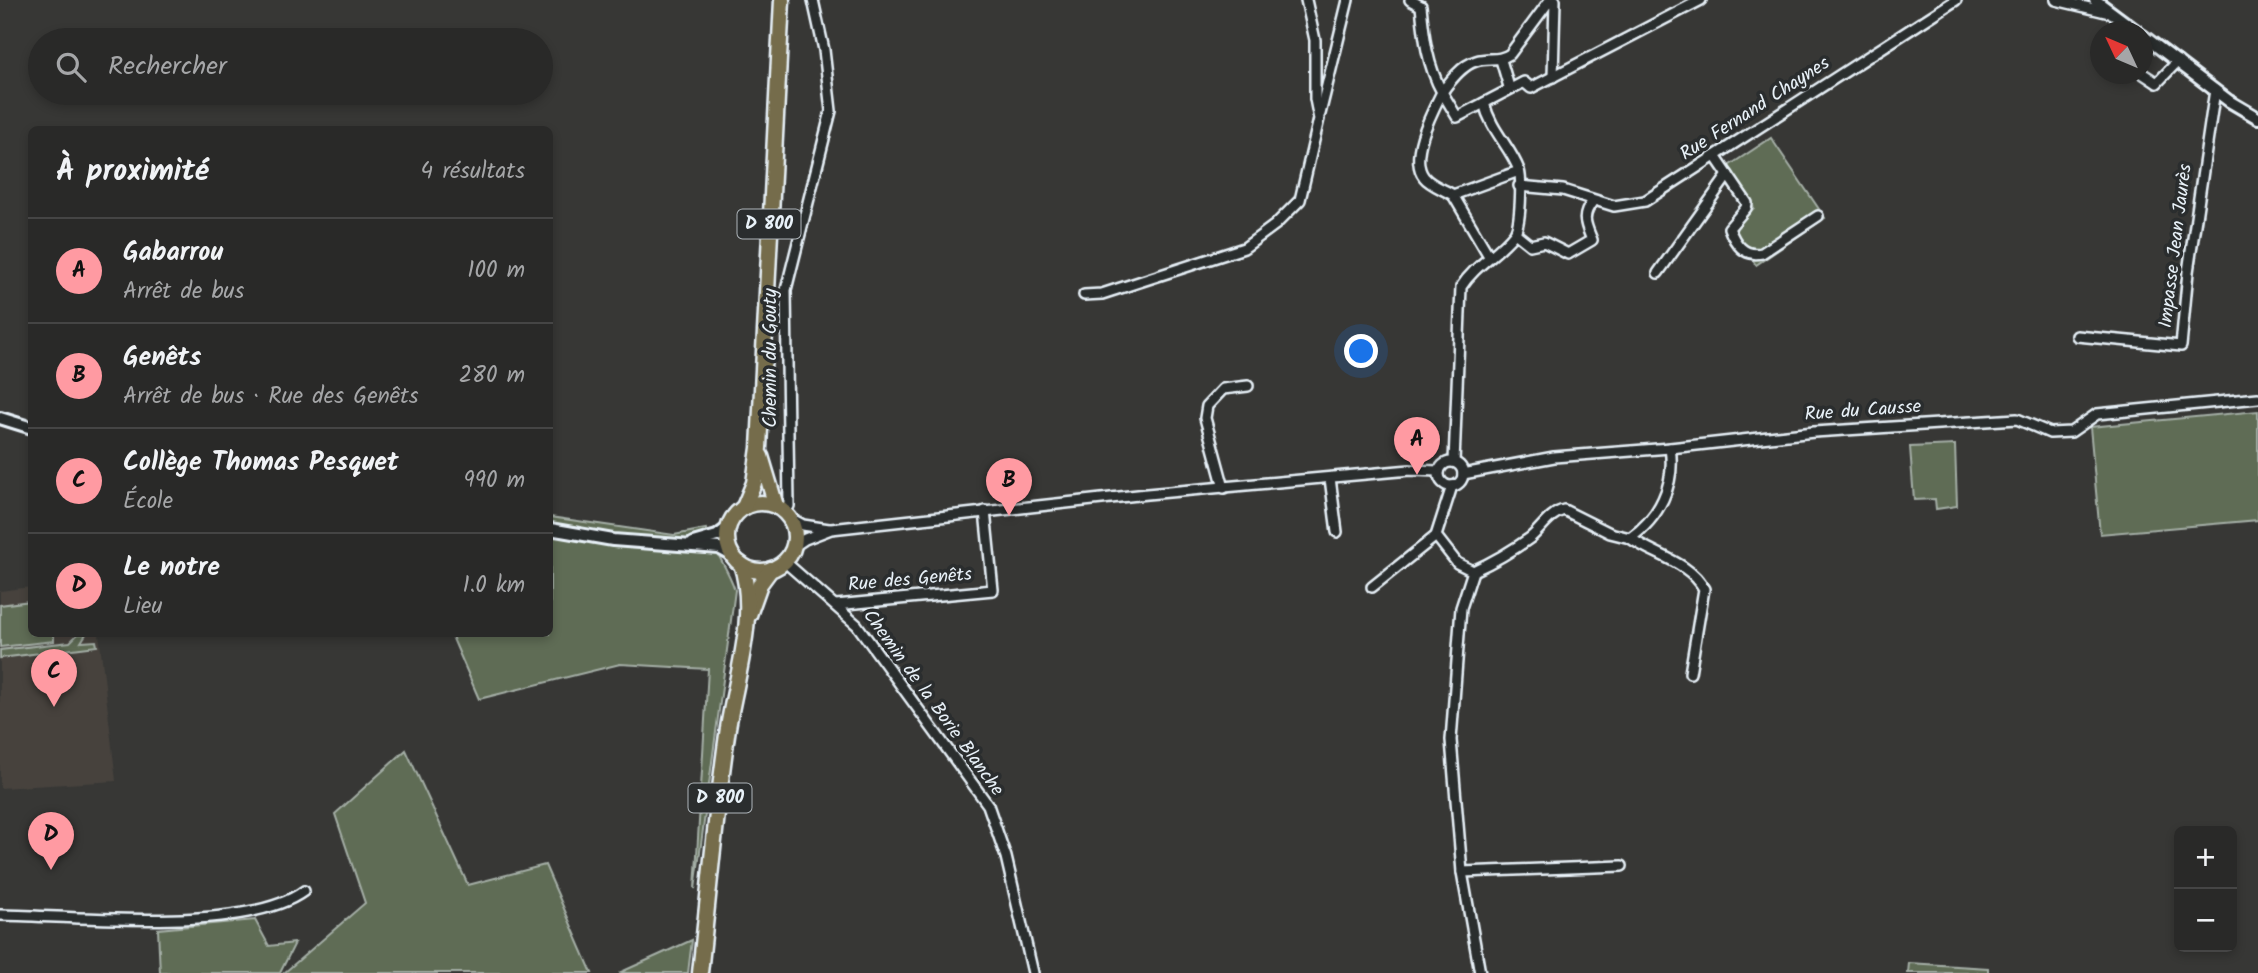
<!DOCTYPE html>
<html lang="fr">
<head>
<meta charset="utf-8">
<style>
	:root { --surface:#292928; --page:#353534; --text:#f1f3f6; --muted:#a5a6a8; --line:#454545; --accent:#ff9aa2 }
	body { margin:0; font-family:Kalam,sans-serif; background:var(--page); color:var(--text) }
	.controls { position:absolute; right:21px; bottom:21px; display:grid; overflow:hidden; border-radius:10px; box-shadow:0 4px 10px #0003 }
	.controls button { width:63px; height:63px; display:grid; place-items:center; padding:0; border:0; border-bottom:2px solid var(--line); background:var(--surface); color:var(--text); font:35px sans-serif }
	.compass { position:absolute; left:2090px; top:21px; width:63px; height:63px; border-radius:50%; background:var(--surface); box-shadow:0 4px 10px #0003; rotate:314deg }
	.you { position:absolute; left:1362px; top:352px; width:24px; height:24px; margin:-18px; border:5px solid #fff; border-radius:50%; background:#1a73e8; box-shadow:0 0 0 10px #1a73e833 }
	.badge { display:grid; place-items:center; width:46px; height:46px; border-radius:50%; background:var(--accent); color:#111; font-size:23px; font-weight:700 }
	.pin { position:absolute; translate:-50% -58px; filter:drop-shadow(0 2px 4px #0008) }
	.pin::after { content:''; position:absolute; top:37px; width:24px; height:21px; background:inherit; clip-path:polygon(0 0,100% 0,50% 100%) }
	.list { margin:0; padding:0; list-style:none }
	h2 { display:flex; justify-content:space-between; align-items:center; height:91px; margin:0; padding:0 28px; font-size:30px }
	h2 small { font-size:23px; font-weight:400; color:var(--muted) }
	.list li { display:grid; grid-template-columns:46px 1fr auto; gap:21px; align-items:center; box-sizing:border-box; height:105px; padding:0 28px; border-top:2px solid var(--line) }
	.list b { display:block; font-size:26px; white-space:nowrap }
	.list p { margin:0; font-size:23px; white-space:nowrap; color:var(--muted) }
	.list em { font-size:23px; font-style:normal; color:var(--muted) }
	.icon { flex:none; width:38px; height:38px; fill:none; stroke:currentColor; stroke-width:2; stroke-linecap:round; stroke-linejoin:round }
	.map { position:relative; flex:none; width:2258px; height:973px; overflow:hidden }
	.search { position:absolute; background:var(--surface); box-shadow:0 4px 10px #0003; left:28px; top:28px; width:525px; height:77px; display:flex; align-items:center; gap:18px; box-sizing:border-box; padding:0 24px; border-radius:38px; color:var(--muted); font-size:26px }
	.panel { position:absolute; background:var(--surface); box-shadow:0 4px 10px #0003; left:28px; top:126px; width:525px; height:511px; border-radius:10px }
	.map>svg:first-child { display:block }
</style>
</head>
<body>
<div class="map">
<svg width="2258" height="973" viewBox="0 0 2258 973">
	<rect width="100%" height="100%" fill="#373735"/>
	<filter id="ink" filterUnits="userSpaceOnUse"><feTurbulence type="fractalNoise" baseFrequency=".0143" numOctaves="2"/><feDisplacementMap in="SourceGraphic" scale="14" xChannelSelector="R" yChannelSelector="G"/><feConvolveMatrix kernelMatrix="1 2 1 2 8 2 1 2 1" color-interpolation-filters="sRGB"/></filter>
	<g filter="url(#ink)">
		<polygon fill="#47433e" points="31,587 32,634 99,634 116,781 0,788 0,591"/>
		<g fill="#5f6c54" stroke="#a4aea6" stroke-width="2">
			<polygon points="1771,138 1825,218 1756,265 1732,231 1754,208 1727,167"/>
			<polygon points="2258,411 2258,520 2100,534 2090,427"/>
			<polygon points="1955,445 1957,506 1936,509 1935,499 1914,500 1910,447"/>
			<path d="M550,517L674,535L706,529C714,551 728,568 735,590L695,889L708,669L620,664L479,699L451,634H550Z"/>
			<polygon points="31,601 32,634 54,634 54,641 0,647 0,605"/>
			<polygon points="78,634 86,634 81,642 96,641 97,646 0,658 0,650 70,642"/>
			<polygon points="406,750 468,885 545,865 592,973 284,973 365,903 335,814"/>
			<polygon points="255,920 269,946 295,943 280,973 160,973 158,929"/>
			<polygon points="692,940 688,973 619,973"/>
			<polygon points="1909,963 1988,968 1988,973 1908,973"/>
		</g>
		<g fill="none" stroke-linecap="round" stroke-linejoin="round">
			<g stroke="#e8f1f8" stroke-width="14">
				<g id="minor">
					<path d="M1410,0L1421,6C1424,37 1427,65 1442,92C1450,81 1462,65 1476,61C1489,57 1498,62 1510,54L1550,0"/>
					<polyline points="2056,0 2110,13"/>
					<polyline points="1501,60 1509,87"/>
					<polyline points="2142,73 2157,83 2178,61"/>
					<polyline points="1553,77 1555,0"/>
					<polyline points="1442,92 1457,117 1524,82 1531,88 1701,0"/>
					<path d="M1442,92C1432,112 1408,157 1424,177C1430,185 1445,190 1453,195"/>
					<polyline points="1320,114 1348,0"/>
					<path d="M1715,156L1747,203L1746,208L1729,228C1735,244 1744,257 1762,253L1818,216"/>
					<polyline points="1519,186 1563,190 1614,206 1645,201 1956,0"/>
					<polyline points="1453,195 1489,256"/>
					<polyline points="1453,195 1519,171"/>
					<path d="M1515,233L1530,245L1544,242L1568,254L1592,240C1585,223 1581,216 1593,201"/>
					<polyline points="1658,273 1728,175"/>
					<polyline points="1084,295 1102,294 1244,248 1275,225 1300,200 1319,119 1315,99 1315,40 1306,0"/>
					<polyline points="2077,336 2181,346 2188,272 2215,90"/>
					<circle cx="1451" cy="474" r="12"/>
					<path d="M1454,462L1461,287C1475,265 1498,254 1514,234C1521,226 1522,180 1519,170C1510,146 1491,131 1484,103"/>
					<polyline points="1463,474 1554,457 1670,448 1814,432 2017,419 2050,433 2071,432 2097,414 2258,398"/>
					<polyline points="1330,478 1337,532"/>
					<path d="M1452,486L1436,536L1457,563L1473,571C1493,562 1512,551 1530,538C1541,529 1550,513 1564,510L1610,533L1630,538C1659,518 1676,484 1670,448"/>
					<polyline points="1224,488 1205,418 1207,406 1223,389 1248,386"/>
					<polyline points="784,512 789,506 786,290 831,111 824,50 813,0"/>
					<polyline points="790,518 803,525 829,529"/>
					<path d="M1630,538C1654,555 1690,562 1704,589L1690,673"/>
					<polyline points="793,547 805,539 831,529 1147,494 1410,470 1439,471"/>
					<polyline points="784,561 857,625 988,805 1006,857 1033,973"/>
					<polyline points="1473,571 1461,608 1451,740 1462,872 1480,973"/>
					<polyline points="1372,587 1436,536"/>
					<polyline points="836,605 993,590 985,511"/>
					<polyline points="1462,872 1622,866"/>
					<path d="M0,915C74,916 246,934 304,891"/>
				</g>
			</g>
			<g stroke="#e8f1f8" stroke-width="16">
				<g id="tertiary">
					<polyline points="2095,0 2138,32"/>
					<polyline points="2142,35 2229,101 2258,118"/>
					<polyline points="0,418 32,428"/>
					<polyline points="550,529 613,540 719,548 732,555"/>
					<polyline points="693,543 717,536 729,527"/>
				</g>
			</g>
			<g stroke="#e8f1f8" stroke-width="19">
				<g id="primary">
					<polyline points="761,456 776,506"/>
					<circle cx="761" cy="537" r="34"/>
					<polyline points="744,507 754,483 759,448 782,0"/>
					<polyline points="749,615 760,584 771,569"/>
					<path d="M700,973C709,891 716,809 728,728C736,677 758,614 741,564"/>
				</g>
			</g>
			<use href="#minor" stroke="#2a2d2e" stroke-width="9"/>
			<use href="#tertiary" stroke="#2a2d2e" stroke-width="10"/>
			<use href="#primary" stroke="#746c4b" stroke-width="14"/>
		</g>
	</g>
	<g text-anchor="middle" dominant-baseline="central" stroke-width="7" stroke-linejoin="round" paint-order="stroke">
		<g fill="#2a2d2e" stroke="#afb6bb" stroke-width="2">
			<rect x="737.5" y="209.5" width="63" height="29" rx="5"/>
			<rect x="688.5" y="783.5" width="63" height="29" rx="5"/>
		</g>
		<g font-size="18" font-weight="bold" fill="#e8f1f8">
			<text x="769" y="224">D 800</text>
			<text x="720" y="798">D 800</text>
		</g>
		<g font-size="19" fill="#e8f1f8" stroke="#2a2d2e">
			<text transform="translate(1755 109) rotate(-33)">Rue Fernand Chaynes</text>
			<text transform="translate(2176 246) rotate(-83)">Impasse Jean Jaurès</text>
			<text transform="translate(771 358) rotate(-90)">Chemin du Gouty</text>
			<text transform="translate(1863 411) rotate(-4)">Rue du Causse</text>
			<text transform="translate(910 580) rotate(-5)">Rue des Genêts</text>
			<text transform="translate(933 703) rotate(54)">Chemin de la Borie Blanche</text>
		</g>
	</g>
</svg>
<div class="controls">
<button>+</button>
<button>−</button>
</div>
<svg class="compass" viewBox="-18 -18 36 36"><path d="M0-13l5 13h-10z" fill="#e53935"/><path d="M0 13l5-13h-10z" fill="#a5a6a8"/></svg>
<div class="you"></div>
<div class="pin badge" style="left:1417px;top:475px">A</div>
<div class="pin badge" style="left:1009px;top:516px">B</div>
<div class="pin badge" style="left:54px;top:707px">C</div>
<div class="pin badge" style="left:51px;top:870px">D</div>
<div class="search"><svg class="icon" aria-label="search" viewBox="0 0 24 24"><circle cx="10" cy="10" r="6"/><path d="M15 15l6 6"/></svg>Rechercher</div>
<section class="panel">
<h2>À proximité<small>4 résultats</small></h2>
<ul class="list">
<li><span class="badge">A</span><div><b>Gabarrou</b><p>Arrêt de bus</p></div><em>100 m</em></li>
<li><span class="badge">B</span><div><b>Genêts</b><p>Arrêt de bus · Rue des Genêts</p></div><em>280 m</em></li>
<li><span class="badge">C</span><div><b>Collège Thomas Pesquet</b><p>École</p></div><em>990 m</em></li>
<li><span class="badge">D</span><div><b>Le notre</b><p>Lieu</p></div><em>1.0 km</em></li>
</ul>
</section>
</div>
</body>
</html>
